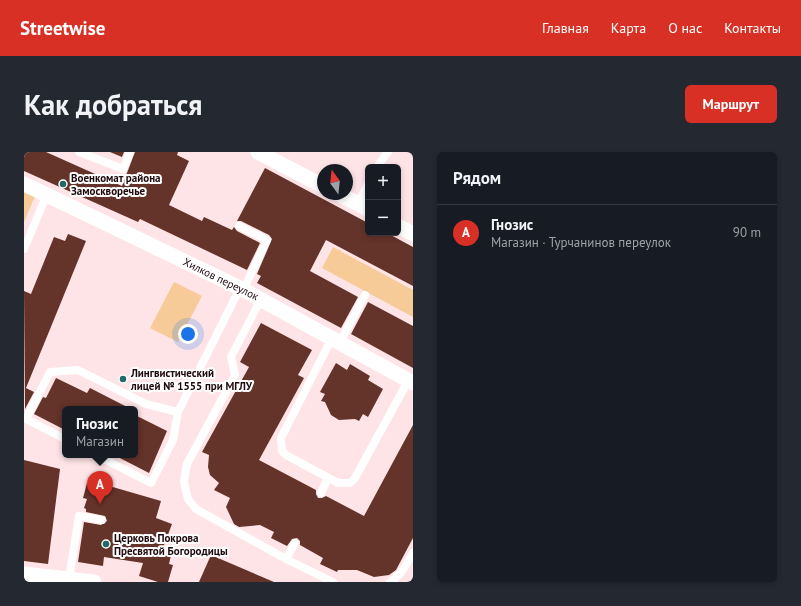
<!DOCTYPE html>
<html lang="ru">
<head>
<meta charset="utf-8">
<style>
	:root { --surface:#171b24; --page:#242831; --text:#f1f3f6; --muted:#9ea1a6; --line:#363941; --accent:#d93025 }
	body { margin:0; font-family:"PT Sans",sans-serif; background:var(--page); color:var(--text) }
	.controls { position:absolute; right:12px; top:12px; display:grid; overflow:hidden; border-radius:6px; box-shadow:0 2px 6px #0003 }
	.controls button { width:36px; height:36px; display:grid; place-items:center; padding:0; border:0; border-bottom:1px solid var(--line); background:var(--surface); color:var(--text); font:20px sans-serif }
	.compass { position:absolute; left:293px; top:12px; width:36px; height:36px; border-radius:50%; background:var(--surface); box-shadow:0 2px 6px #0003; rotate:345deg }
	.you { position:absolute; left:164px; top:182px; width:14px; height:14px; margin:-10px; border:3px solid #fff; border-radius:50%; background:#1a73e8; box-shadow:0 0 0 6px #1a73e833 }
	.badge { display:grid; place-items:center; width:26px; height:26px; border-radius:50%; background:var(--accent); color:#fff; font-size:13px; font-weight:700 }
	.pin { position:absolute; translate:-50% -33px; filter:drop-shadow(0 1px 2px #0008) }
	.pin::after { content:''; position:absolute; top:21px; width:14px; height:12px; background:inherit; clip-path:polygon(0 0,100% 0,50% 100%) }
	.popup { position:absolute; left:38px; top:254px; width:76px; height:52px; box-sizing:border-box; display:grid; place-content:center; border-radius:6px; background:var(--surface); filter:drop-shadow(0 1px 3px #0005); font-size:13px; white-space:nowrap; color:var(--muted) }
	.popup b { font-size:15px; color:var(--text) }
	.popup::after { content:''; position:absolute; left:50%; top:100%; margin-left:-8px; border:8px solid transparent; border-top-color:var(--surface) }
	.list { margin:0; padding:0; list-style:none }
	h2 { display:flex; justify-content:space-between; align-items:center; height:52px; margin:0; padding:0 16px; font-size:17px }
	h2 small { font-size:13px; font-weight:400; color:var(--muted) }
	.list li { display:grid; grid-template-columns:26px 1fr auto; gap:12px; align-items:center; box-sizing:border-box; height:56px; padding:0 16px; border-top:1px solid var(--line) }
	.list b { display:block; font-size:15px; white-space:nowrap }
	.list p { margin:0; font-size:13px; white-space:nowrap; color:var(--muted) }
	.list em { font-size:13px; font-style:normal; color:var(--muted) }
	.map { position:relative; flex:none; width:389px; height:430px; overflow:hidden; border-radius:6px }
	header { display:flex; align-items:center; gap:24px; box-sizing:border-box; height:56px; padding:0 20px; background:var(--accent); color:#fff }
	header strong { font-size:19px }
	nav { display:flex; gap:22px; margin-inline-start:auto; font-size:14px }
	.intro { display:flex; align-items:center; justify-content:space-between; box-sizing:border-box; height:96px; padding:0 24px }
	h1 { margin:0; font-size:28px }
	.button { padding:10px 18px; border-radius:6px; background:var(--accent); color:#fff; font-size:14px; font-weight:700 }
	main { display:flex; gap:24px; padding:0 24px }
	aside { flex:1; background:var(--surface); border-radius:6px; box-shadow:0 2px 6px #0003 }
	.map>svg:first-child { display:block }
</style>
</head>
<body>
<header>
<strong>Streetwise</strong>
<nav><a>Главная</a><a>Карта</a><a>О нас</a><a>Контакты</a></nav>
</header>
<div class="intro"><h1>Как добраться</h1><a class="button">Маршрут</a></div>
<main>
<div class="map">
<svg width="389" height="430" viewBox="0 0 389 430">
	<rect width="100%" height="100%" fill="#fee4e6"/>
	<g fill="#f6cb97">
		<polygon points="0,39 11,44 0,70"/>
		<polygon points="309,95 389,138 389,165 298,116"/>
		<polygon points="150,130 178,144 154,190 126,176"/>
	</g>
	<g fill="#64332a">
		<polygon points="0,0 22,0 98,34 111,0 154,0 153,3 165,9 145,53 178,69 180,65 208,78 210,75 213,79 236,91 223,118 116,67 114,70 0,19"/>
		<polygon points="86,0 100,0 98,5"/>
		<polygon points="241,16 344,71 344,81 363,81 389,95 389,134 302,88 286,119 334,145 317,176 233,131 237,124 233,122 248,87 245,83 217,69 213,69"/>
		<polygon points="44,82 62,89 2,236 10,240 1,257 0,139 7,142 30,85 41,89"/>
		<polygon points="344,150 389,174 389,216 327,182"/>
		<polygon points="237,171 288,198 274,223 280,226 235,308 292,338 292,342 294,346 298,346 302,344 340,364 389,273 389,386 372,418 365,423 350,425 333,418 314,418 313,420 296,412 299,406 276,393 276,389 273,386 268,387 263,394 247,386 250,380 236,373 215,375 210,372 202,355 206,346 190,338 195,331 186,323 184,315 185,303 178,300 225,215 216,210"/>
		<polygon points="312,211 323,218 326,212 346,224 344,228 359,237 344,265 339,262 335,269 331,267 315,268 307,263 301,250 297,249 301,242 296,240"/>
		<polygon points="32,226 63,241 66,236 107,257 41,257 41,278 10,262 19,245 22,246"/>
		<polygon points="111,263 143,279 125,321 90,303 111,303"/>
		<polygon points="0,308 36,317 24,412 0,409"/>
		<polygon points="68,329 137,349 132,366 148,372 139,396 148,399 145,412 149,413 144,430 134,430 115,424 119,411 80,405 79,414 54,410 60,370 77,373 83,369 81,364 62,360 62,357 60,356 63,347 59,346 63,331 67,332"/>
		<polygon points="187,403 250,430 175,430"/>
	</g>
	<g fill="none" stroke-linecap="round" stroke-linejoin="round">
		<g stroke="#fff" stroke-width="8">
			<polyline points="55,0 99,17 106,0"/>
			<polyline points="353,15 364,0"/>
			<polyline points="334,52 344,32"/>
			<polyline points="215,74 243,88 220,137"/>
			<polyline points="0,97 23,42"/>
			<polyline points="237,147 207,205 211,223 163,312 160,330 164,347 172,357 262,407 309,430"/>
			<polyline points="308,186 257,286 258,299 262,303 314,331 326,331 331,326 384,229"/>
			<polyline points="316,190 341,143"/>
			<polyline points="41,287 2,267 26,220 54,218 122,252 154,260"/>
			<polyline points="72,303 127,331 149,288 154,260 216,136"/>
			<polyline points="297,341 304,326"/>
			<polyline points="262,407 271,391"/>
			<polyline points="45,427 55,364 78,368"/>
			<path d="M366,430C377,424 383,411 389,401"/>
		</g>
		<g stroke="#fff" stroke-width="15">
			<polyline points="234,0 299,34"/>
			<polyline points="0,32 216,136 389,231"/>
			<polyline points="315,42 344,57"/>
			<polyline points="374,74 389,82"/>
			<polyline points="0,422 70,430"/>
		</g>
	</g>
	<g fill="#206b68" stroke="#fff" stroke-width="1.5">
		<circle cx="39" cy="32" r="4"/>
		<circle cx="99" cy="227" r="4"/>
		<circle cx="82" cy="392" r="4"/>
	</g>
	<g text-anchor="middle" dominant-baseline="central" stroke-width="4" stroke-linejoin="round" paint-order="stroke">
		<g font-size="11" font-weight="bold" fill="#1e090d" stroke="#fff" text-anchor="start">
			<text x="47" y="26">Военкомат района<tspan x="47" dy="13">Замоскворечье</tspan></text>
			<text x="107" y="221">Лингвистический<tspan x="107" dy="13">лицей № 1555 при МГЛУ</tspan></text>
			<text x="90" y="386">Церковь Покрова<tspan x="90" dy="13">Пресвятой Богородицы</tspan></text>
		</g>
		<g font-size="11" fill="#1e090d" stroke="#fff">
			<text transform="translate(197 127) rotate(26)">Хилков переулок</text>
		</g>
	</g>
</svg>
<div class="controls">
<button>+</button>
<button>−</button>
</div>
<svg class="compass" viewBox="-18 -18 36 36"><path d="M0-13l5 13h-10z" fill="#e53935"/><path d="M0 13l5-13h-10z" fill="#9ea1a6"/></svg>
<div class="you"></div>
<div class="pin badge" style="left:76px;top:352px">A</div>
<div class="popup"><b>Гнозис</b>Магазин</div>
</div>
<aside>
<h2>Рядом<small></small></h2>
<ul class="list">
<li><span class="badge">A</span><div><b>Гнозис</b><p>Магазин · Турчанинов переулок</p></div><em>90 m</em></li>
</ul>
</aside>
</main>
</body>
</html>
